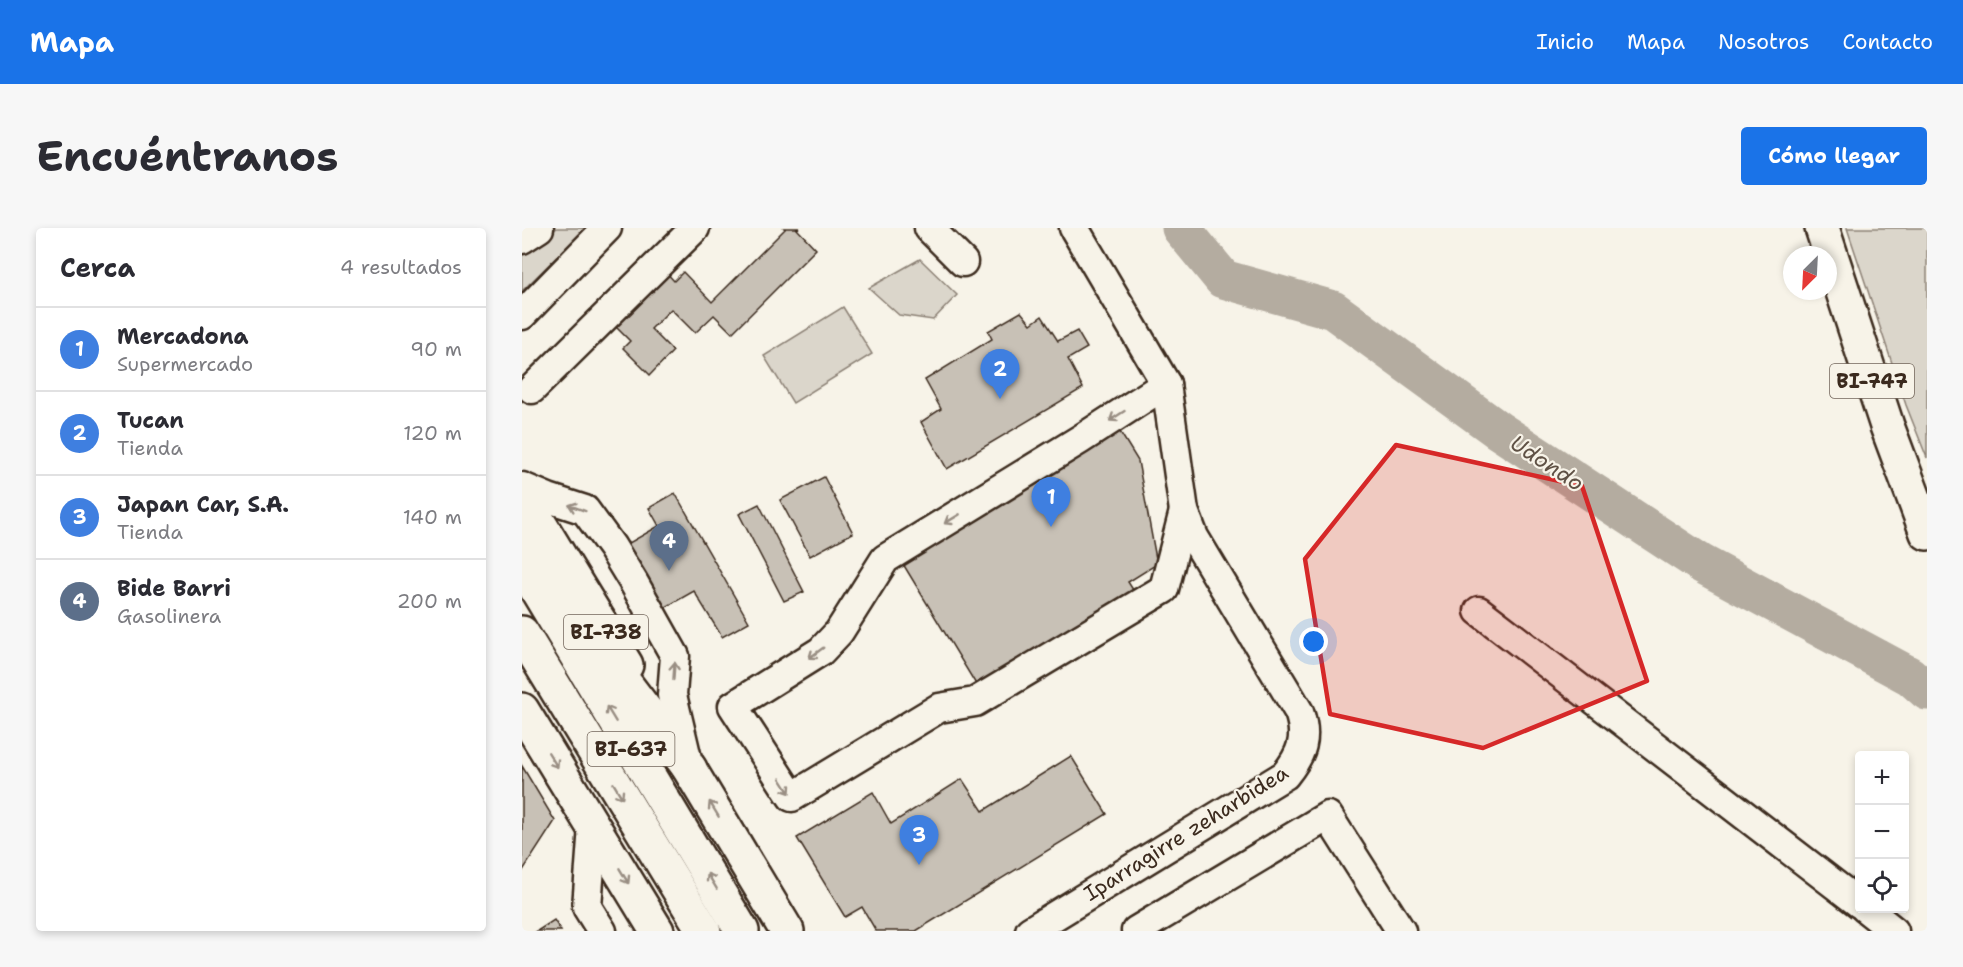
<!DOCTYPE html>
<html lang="es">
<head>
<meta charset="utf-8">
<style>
	:root { --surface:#fff; --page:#f7f7f7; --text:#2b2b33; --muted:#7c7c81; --line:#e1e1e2; --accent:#1a73e8 }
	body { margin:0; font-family:"Shantell Sans",sans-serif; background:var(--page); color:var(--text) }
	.controls { position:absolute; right:18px; bottom:18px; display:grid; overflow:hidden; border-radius:6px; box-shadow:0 3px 9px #0003 }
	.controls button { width:54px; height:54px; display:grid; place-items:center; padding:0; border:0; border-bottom:2px solid var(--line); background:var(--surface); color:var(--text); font:30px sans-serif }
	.compass { position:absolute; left:1261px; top:18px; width:54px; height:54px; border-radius:50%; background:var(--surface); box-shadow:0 3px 9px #0003; rotate:204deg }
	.you { position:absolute; left:792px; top:414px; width:21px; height:21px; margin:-15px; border:4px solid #fff; border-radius:50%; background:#1a73e8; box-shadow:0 0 0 9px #1a73e833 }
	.badge { display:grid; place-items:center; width:39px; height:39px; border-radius:50%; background:var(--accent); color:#fff; font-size:20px; font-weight:700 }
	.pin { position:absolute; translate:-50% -50px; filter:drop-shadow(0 2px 3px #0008) }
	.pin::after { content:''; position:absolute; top:32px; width:21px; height:18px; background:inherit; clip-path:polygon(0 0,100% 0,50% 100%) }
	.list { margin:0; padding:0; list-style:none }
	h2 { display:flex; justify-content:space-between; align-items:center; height:78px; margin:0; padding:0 24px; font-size:26px }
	h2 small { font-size:20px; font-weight:400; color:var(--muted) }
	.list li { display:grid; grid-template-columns:39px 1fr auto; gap:18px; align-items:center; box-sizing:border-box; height:84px; padding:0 24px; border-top:2px solid var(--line) }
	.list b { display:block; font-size:22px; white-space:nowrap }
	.list p { margin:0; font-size:20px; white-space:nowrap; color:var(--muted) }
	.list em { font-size:20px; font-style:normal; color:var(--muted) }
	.icon { flex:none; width:33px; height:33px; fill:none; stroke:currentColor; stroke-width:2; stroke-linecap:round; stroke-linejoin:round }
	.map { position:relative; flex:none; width:1405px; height:703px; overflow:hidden; border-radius:6px }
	header { display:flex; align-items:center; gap:36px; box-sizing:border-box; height:84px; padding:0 30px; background:var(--accent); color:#fff }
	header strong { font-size:28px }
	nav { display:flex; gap:33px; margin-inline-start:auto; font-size:21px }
	.intro { display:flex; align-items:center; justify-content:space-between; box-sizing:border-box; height:144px; padding:0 36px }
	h1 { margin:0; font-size:42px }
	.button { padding:15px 27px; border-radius:6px; background:var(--accent); color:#fff; font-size:21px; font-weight:700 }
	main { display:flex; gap:36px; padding:0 36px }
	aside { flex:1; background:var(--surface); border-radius:6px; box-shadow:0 3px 9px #0003 }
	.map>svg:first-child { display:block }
</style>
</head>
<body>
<header>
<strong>Mapa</strong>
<nav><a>Inicio</a><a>Mapa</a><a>Nosotros</a><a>Contacto</a></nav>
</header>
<div class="intro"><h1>Encuéntranos</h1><a class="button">Cómo llegar</a></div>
<main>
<aside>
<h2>Cerca<small>4 resultados</small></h2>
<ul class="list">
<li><span class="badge" style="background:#3f7fe0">1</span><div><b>Mercadona</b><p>Supermercado</p></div><em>90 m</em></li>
<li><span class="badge" style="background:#3f7fe0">2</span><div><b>Tucan</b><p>Tienda</p></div><em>120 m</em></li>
<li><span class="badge" style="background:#3f7fe0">3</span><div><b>Japan Car, S.A.</b><p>Tienda</p></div><em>140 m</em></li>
<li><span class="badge" style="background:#5c6f8a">4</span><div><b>Bide Barri</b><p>Gasolinera</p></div><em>200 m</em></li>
</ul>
</aside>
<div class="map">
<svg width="1405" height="703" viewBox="0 0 1405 703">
	<rect width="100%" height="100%" fill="#f7f3e8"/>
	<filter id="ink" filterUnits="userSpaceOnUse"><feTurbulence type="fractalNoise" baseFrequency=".0167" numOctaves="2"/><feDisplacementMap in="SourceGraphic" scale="12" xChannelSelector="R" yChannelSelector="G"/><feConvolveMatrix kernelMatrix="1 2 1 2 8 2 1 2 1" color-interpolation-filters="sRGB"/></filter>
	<g filter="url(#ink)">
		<g fill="#dbd6cb" stroke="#8b8074" stroke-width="1.5">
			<polygon points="35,0 64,0 0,63 0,21"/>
			<polygon points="1325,0 1405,0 1405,230 1384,177"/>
			<polygon points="398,31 435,67 411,92 377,87 347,60"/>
			<polygon points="321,79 350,126 271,175 242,128"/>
		</g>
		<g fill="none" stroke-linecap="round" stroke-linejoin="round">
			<polyline stroke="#b4aca0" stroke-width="39" points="659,0 701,51 811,82 976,202 1180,336 1388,448 1405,463"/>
		</g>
		<g fill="#c8c1b6" stroke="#3b2a1e" stroke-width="1.5">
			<polygon points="262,0 277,0 275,1 294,21 210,105 192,87 173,105 149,81 129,101 151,123 128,147 101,120 108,113 90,95 143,43 152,53 161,44 190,74 263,1"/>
			<polygon points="499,84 509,96 520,88 536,113 555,103 565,120 546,131 561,160 425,241 399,194 419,181 403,152 470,111 466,103"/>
			<polygon points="595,199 616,233 635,336 606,354 615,368 458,463 378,331"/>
			<polygon points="302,249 331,305 288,328 258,272"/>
			<polygon points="153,265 227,394 200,409 172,363 123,391 86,327 137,298 127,280"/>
			<polygon points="237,276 282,364 262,373 217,286"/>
			<polygon points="549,528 585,586 394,703 354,703 340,679 323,689 275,610 351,564 369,596 440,551 461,583"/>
			<polygon points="0,538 33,593 0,644"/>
			<polygon points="32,692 39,703 15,703"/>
		</g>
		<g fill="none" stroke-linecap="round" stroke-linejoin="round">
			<g stroke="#3b2a1e" stroke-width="33">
				<g id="minor">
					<polyline points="407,0 441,34"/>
					<polyline points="0,11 17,0"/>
					<polyline points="0,87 85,0"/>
					<polyline points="644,156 559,211 363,331 317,404 299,423 211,478 270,569 417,480 453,474 642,361 662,283"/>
					<polyline points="10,161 173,0"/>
					<polyline points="0,259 26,270 63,282 90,319 112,355 153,428 150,467 167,539"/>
					<polyline points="957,383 1338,676"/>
					<polyline points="71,598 65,679 80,703"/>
					<polyline points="1343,680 1372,703"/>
					<path d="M508,703L763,547C780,526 786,510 777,484L672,309L662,283L644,156L552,0"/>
					<polyline points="614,703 806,588 879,703"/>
				</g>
			</g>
			<g stroke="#3b2a1e" stroke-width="38">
				<g id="major">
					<polyline points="1300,0 1365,198 1405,305"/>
					<polyline points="0,267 104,437"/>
					<polyline points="0,482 135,703"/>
					<polyline points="153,517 265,703"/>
				</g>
			</g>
			<g stroke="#3b2a1e" stroke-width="38">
				<g id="highway">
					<polyline points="0,313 64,404 168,541"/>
					<polyline points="0,337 220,703"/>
					<polyline points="0,405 182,703"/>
				</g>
			</g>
			<use href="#minor" stroke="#f7f3e8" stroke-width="28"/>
			<use href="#major" stroke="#f7f3e8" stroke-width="33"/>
			<use href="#highway" stroke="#f7f3e8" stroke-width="33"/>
		</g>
		<defs><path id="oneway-shaft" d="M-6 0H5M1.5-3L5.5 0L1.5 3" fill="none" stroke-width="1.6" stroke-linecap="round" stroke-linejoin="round" transform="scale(1.5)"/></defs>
		<g stroke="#998e83">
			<use href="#oneway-shaft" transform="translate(595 188) rotate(147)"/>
			<use href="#oneway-shaft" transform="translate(55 280) rotate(-160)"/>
			<use href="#oneway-shaft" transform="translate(430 291) rotate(149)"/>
			<use href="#oneway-shaft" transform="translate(294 425) rotate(144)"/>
			<use href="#oneway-shaft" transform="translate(152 443) rotate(-86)"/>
			<use href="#oneway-shaft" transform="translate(89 486) rotate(-121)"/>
			<use href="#oneway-shaft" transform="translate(31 532) rotate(58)"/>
			<use href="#oneway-shaft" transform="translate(263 558) rotate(57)"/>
			<use href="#oneway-shaft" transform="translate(96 563) rotate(59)"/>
			<use href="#oneway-shaft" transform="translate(192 581) rotate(-121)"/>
			<use href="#oneway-shaft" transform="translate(102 648) rotate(59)"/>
			<use href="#oneway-shaft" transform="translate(190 653) rotate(-121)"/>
		</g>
	</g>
	<path fill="#d62828" fill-opacity="0.2" stroke="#d62828" stroke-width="4.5" stroke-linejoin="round" d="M874,217L1060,258L1125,453L961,520L808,486L783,331Z"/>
	<g text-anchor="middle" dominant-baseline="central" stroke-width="4.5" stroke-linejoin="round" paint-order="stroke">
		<g fill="#f7f3e8" stroke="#73665b" stroke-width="1.5">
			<rect x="1308" y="136" width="84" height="34" rx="4.5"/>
			<rect x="42" y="387" width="84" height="34" rx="4.5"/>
			<rect x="65.5" y="504" width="87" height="34" rx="4.5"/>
		</g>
		<g font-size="20" font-weight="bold" fill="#3b2a1e">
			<text x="1350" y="153">BI-747</text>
			<text x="84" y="404">BI-738</text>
			<text x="109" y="521">BI-637</text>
		</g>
		<g font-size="21" fill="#3b2a1e" stroke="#f7f3e8">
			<text transform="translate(664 605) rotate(-32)">Iparragirre zeharbidea</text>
		</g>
		<g font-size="22" font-style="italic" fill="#5f5145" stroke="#f7f3e8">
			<text transform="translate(1025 235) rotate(33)">Udondo</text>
		</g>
	</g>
</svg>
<div class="controls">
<button>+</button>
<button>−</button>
<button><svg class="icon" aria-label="locate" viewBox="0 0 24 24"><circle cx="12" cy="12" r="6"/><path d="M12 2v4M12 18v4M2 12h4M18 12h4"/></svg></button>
</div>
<svg class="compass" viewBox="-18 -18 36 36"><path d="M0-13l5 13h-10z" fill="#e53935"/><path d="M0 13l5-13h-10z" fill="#7c7c81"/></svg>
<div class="you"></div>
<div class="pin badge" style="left:529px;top:299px;background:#3f7fe0">1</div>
<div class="pin badge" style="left:478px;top:171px;background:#3f7fe0">2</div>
<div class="pin badge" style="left:397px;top:637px;background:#3f7fe0">3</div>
<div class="pin badge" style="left:147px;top:343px;background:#5c6f8a">4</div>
</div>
</main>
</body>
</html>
